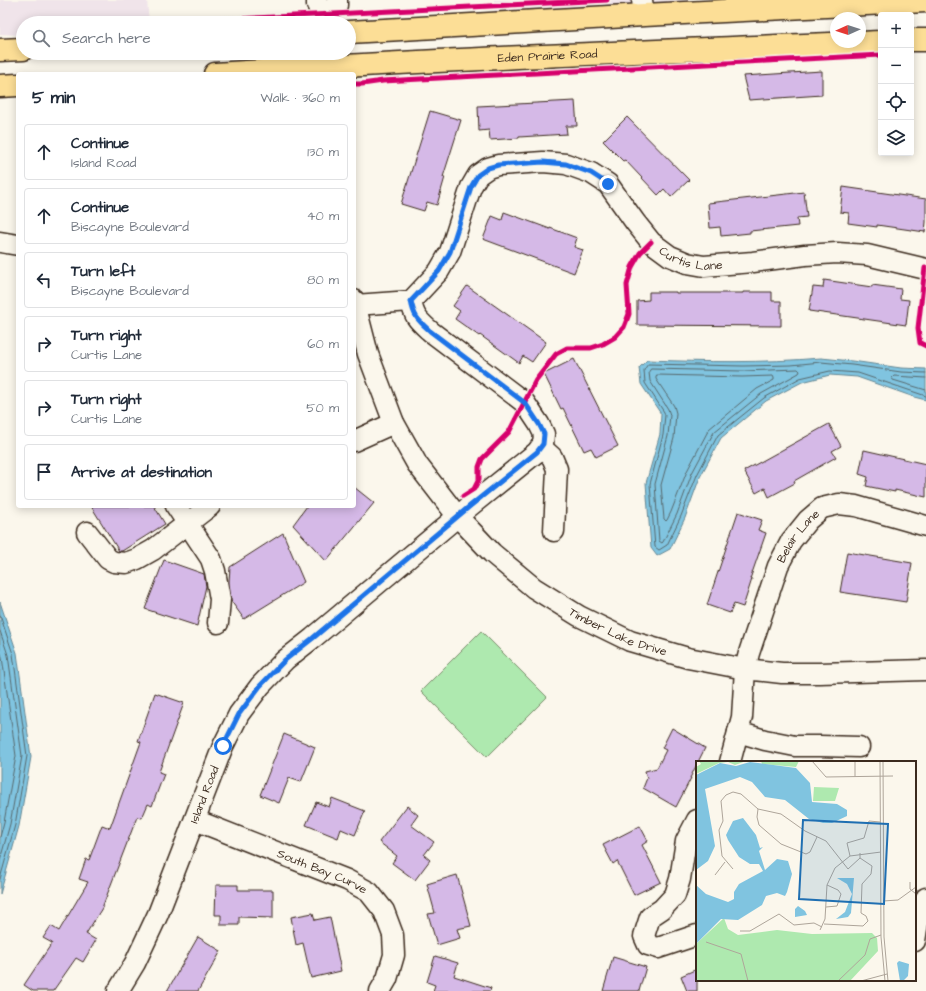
<!DOCTYPE html>
<html lang="en">
<head>
<meta charset="utf-8">
<style>
	:root { --surface:#fff; --page:#f2f2f3; --text:#1f2937; --muted:#747a83; --line:#e0e1e3 }
	body { margin:0; font-family:"Architects Daughter",sans-serif; background:var(--page); color:var(--text) }
	.controls { position:absolute; right:12px; top:12px; display:grid; overflow:hidden; border-radius:4px; box-shadow:0 2px 10px #0003 }
	.controls button { width:36px; height:36px; display:grid; place-items:center; padding:0; border:0; border-bottom:1px solid var(--line); background:var(--surface); color:var(--text); font:20px sans-serif }
	.compass { position:absolute; left:830px; top:12px; width:36px; height:36px; border-radius:50%; background:var(--surface); box-shadow:0 2px 10px #0003; rotate:267deg }
	.stop { position:absolute; width:12px; height:12px; margin:-9px; border:3px solid #1a73e8; border-radius:50%; background:#fff }
	.stop.end { background:#1a73e8; border-color:#fff; box-shadow:0 1px 4px #0008 }
	.list { margin:0; padding:0; list-style:none }
	h2 { display:flex; justify-content:space-between; align-items:center; height:52px; margin:0; padding:0 16px; font-size:17px }
	h2 small { font-size:13px; font-weight:400; color:var(--muted) }
	.list li { display:grid; grid-template-columns:26px 1fr auto; gap:12px; align-items:center; box-sizing:border-box; height:56px; margin:0 8px 8px; padding:0 8px; border:1px solid var(--line); border-radius:4px }
	.list b { display:block; font-size:15px; white-space:nowrap }
	.list p { margin:0; font-size:13px; white-space:nowrap; color:var(--muted) }
	.list em { font-size:13px; font-style:normal; color:var(--muted) }
	.icon { flex:none; width:22px; height:22px; fill:none; stroke:currentColor; stroke-width:2; stroke-linecap:round; stroke-linejoin:round }
	.map { position:relative; flex:none; width:926px; height:991px; overflow:hidden }
	.search { position:absolute; background:var(--surface); box-shadow:0 2px 10px #0003; left:16px; top:16px; width:340px; height:44px; display:flex; align-items:center; gap:10px; box-sizing:border-box; padding:0 14px; border-radius:22px; color:var(--muted); font-size:15px }
	.panel { position:absolute; background:var(--surface); box-shadow:0 2px 10px #0003; left:16px; top:72px; width:340px; height:436px; border-radius:4px }
	.map>svg:first-child { display:block }
</style>
</head>
<body>
<div class="map">
<svg width="926" height="991" viewBox="0 0 926 991">
	<rect width="100%" height="100%" fill="#fbf7ec"/>
	<filter id="ink" filterUnits="userSpaceOnUse"><feTurbulence type="fractalNoise" baseFrequency=".025" numOctaves="2"/><feDisplacementMap in="SourceGraphic" scale="8" xChannelSelector="R" yChannelSelector="G"/><feConvolveMatrix kernelMatrix="1 2 1 2 8 2 1 2 1" color-interpolation-filters="sRGB"/></filter>
	<g filter="url(#ink)">
		<g fill="#f0e4ea">
			<polygon points="0,0 147,0 149,23 23,23 23,35 0,34"/>
			<polygon points="494,0 889,0 495,23"/>
		</g>
		<polygon fill="#aee9af" stroke="#748a66" points="481,631 547,697 487,757 421,691"/>
		<g fill="#80c4e0" stroke="#648692">
			<path d="M821,358L852,361L901,368L926,369V400L914,397L857,377L830,375L802,382L766,401L721,438L700,477L685,518L670,549L657,556L651,548L646,483L660,434L661,414L641,384L639,368L647,360C705,362 763,363 821,358Z"/>
			<polygon points="0,602 17,653 31,757 19,826 0,894"/>
		</g>
		<g fill="none" stroke-linecap="round" stroke-linejoin="round">
			<g stroke="#57686c" stroke-width="1">
				<polygon points="651,369 743,371 798,369 800,371 799,373 761,394 714,432 692,473 677,514 663,542 662,543 659,541 655,484 668,436 670,415 668,409 650,381 649,372"/>
				<polyline points="926,373 901,372 852,365 821,362 791,365 743,366 648,364 644,370 645,383 664,412 665,415 663,435 650,484 655,547 659,550 667,545 681,516 697,475 718,435 764,398 800,378 830,371 858,373 926,396"/>
				<polygon points="657,375 742,377 773,376 774,378 774,380 757,389 709,429 687,471 671,512 667,520 666,521 664,519 661,485 674,438 676,413 674,406 656,379 656,377"/>
				<polyline points="926,378 894,376 892,378 893,380 926,390"/>
				<polyline points="0,615 13,654 27,756 15,825 0,879"/>
				<polyline points="0,631 8,655 22,756 10,824 0,860"/>
				<polyline points="0,651 2,657 16,756 4,822 0,837"/>
			</g>
		</g>
		<g fill="#d5b9e7" stroke="#3b2a1e">
			<polygon points="822,71 822,95 749,100 743,76"/>
			<polygon points="575,101 577,126 566,126 567,134 519,137 519,138 490,140 489,130 479,131 478,106"/>
			<polygon points="430,111 461,120 443,177 445,177 437,205 427,202 424,211 401,204"/>
			<polygon points="627,117 689,180 671,197 664,189 658,195 625,160 623,161 603,141"/>
			<polygon points="843,187 926,199 926,222 925,232 877,225 877,227 848,223 849,213 840,212"/>
			<polygon points="804,192 807,217 797,218 798,226 750,231 750,233 721,236 720,227 710,228 708,203"/>
			<polygon points="504,212 550,229 550,228 577,238 574,247 583,250 574,273 483,239 492,216 502,220"/>
			<polygon points="824,280 872,287 872,285 901,289 900,299 909,300 906,325 809,311 813,287 823,288"/>
			<polygon points="467,286 546,342 532,362 523,356 519,363 480,335 479,336 455,319 460,311 453,306"/>
			<polygon points="649,292 676,292 676,293 743,293 743,292 772,292 772,301 781,301 781,326 637,325 637,301 649,300"/>
			<polygon points="574,359 618,446 596,457 591,448 584,451 563,408 561,409 544,374"/>
			<polygon points="829,424 841,446 832,451 836,457 794,481 795,483 769,497 765,488 756,493 744,471"/>
			<polygon points="864,450 926,464 926,497 895,490 895,492 866,486 868,477 859,474"/>
			<polygon points="354,487 374,503 326,561 293,525 307,506 354,506"/>
			<polygon points="91,506 154,506 165,524 122,551 119,551"/>
			<polygon points="738,512 762,520 758,530 766,533 750,579 752,579 743,607 734,604 730,613 707,605"/>
			<polygon points="283,533 304,582 244,619 231,601 229,582 230,567"/>
			<polygon points="847,552 912,563 906,602 840,592"/>
			<polygon points="164,560 204,574 206,586 197,626 145,609"/>
			<polygon points="155,693 184,703 159,772 164,774 152,806 148,804 142,818 137,817 102,908 86,934 96,940 83,962 76,958 53,991 33,991 24,985 52,943 43,938 51,926 59,931 88,882 79,879 86,859 89,860 102,825 110,828 141,742 138,741"/>
			<polygon points="672,728 705,748 698,762 697,762 697,764 690,778 691,778 676,807 643,788 647,778 645,771 657,768 666,750 662,748"/>
			<polygon points="284,734 315,747 301,782 289,778 279,803 260,795"/>
			<polygon points="332,798 365,811 355,835 341,829 338,838 306,825 316,802 329,807"/>
			<polygon points="407,806 418,815 411,825 434,842 424,855 430,860 415,880 392,863 397,856 379,842"/>
			<polygon points="640,826 648,841 642,845 661,882 634,895 617,861 613,864 603,845"/>
			<polygon points="457,875 471,926 457,929 460,938 437,945 428,914 435,913 427,884"/>
			<polygon points="216,885 238,885 238,890 273,890 273,918 239,917 239,925 221,925 221,915 215,915"/>
			<polygon points="313,913 315,920 330,917 341,971 311,978 303,943 296,945 291,917"/>
			<polygon points="198,937 221,951 198,991 167,991"/>
			<polygon points="435,956 458,963 454,976 491,988 490,991 433,991 435,985 427,982"/>
			<polygon points="613,957 646,967 639,991 603,991"/>
			<polygon points="697,969 697,991 687,991 681,976"/>
		</g>
		<g fill="none" stroke-linecap="round" stroke-linejoin="round">
			<g stroke="#3b2a1e" stroke-width="23">
				<g id="minor">
					<polyline points="317,0 317,5 325,15 325,23"/>
					<polyline points="642,0 644,15"/>
					<polyline points="325,15 337,5 337,0"/>
					<polyline points="325,74 325,53"/>
					<polyline points="0,242 18,245"/>
					<path id="s1" d="M354,300L368,354L394,423L417,464L458,517L492,553L534,588L579,616L630,641L688,658L745,669L782,673H819L926,670"/>
					<path id="s2" d="M355,305L411,301L439,271L450,252L471,187L478,175L488,168L498,165L543,162L566,164L591,173L608,184L635,222L651,242L670,256L687,263L704,266L753,262L805,255L837,253L867,255L926,269"/>
					<polyline points="354,441 394,423"/>
					<polyline points="541,447 552,457 557,469 554,531"/>
					<polyline points="176,506 211,559 215,571 220,599 218,623"/>
					<polyline points="87,532 108,559 114,562 126,563 137,559 153,550 210,506"/>
					<polyline points="738,732 765,740 795,746 820,746 859,747"/>
					<path id="s3" d="M730,762L742,717L745,669L749,653L778,566L791,541L808,520L822,508L839,504L856,506L926,526"/>
					<path id="s4" d="M195,820L347,880L369,892L384,911L393,935L394,955L387,979L380,991"/>
					<polyline points="697,820 686,841 680,879 675,895 662,909 650,917 644,936 648,945 658,948 697,935"/>
					<polyline points="915,941 919,916 926,898"/>
					<path id="s5" d="M118,991L135,963L158,914L223,746L239,714L260,686L285,660L313,638L470,506L537,452L543,444L544,434L539,424L525,403L430,331C418,320 414,317 411,301"/>
				</g>
			</g>
			<g stroke="#3b2a1e" stroke-width="25">
				<g id="major">
					<polyline points="349,32 644,15 926,1"/>
					<polyline points="911,40 926,40"/>
					<polyline points="0,50 23,49"/>
					<path id="s6" d="M215,74C437,59 659,51 881,42"/>
					<polyline points="0,86 18,85"/>
				</g>
			</g>
			<use href="#minor" stroke="#fbf7ec" stroke-width="20"/>
			<use href="#major" stroke="#fcde96" stroke-width="22"/>
			<g stroke="#fbf7ec" stroke-width="8">
				<g id="cycleway">
					<polyline points="156,23 607,0"/>
					<polyline points="354,84 362,84 383,81 881,55"/>
					<polyline points="925,268 918,328 920,343 926,346"/>
					<polyline points="463,496 474,489 479,479 479,467 482,459 509,432 536,380 556,354 567,348 591,348 603,344 615,337 624,327 629,314 627,285 632,267 640,253 651,242"/>
				</g>
			</g>
			<use href="#cycleway" stroke="#d6006c" stroke-width="5"/>
		</g>
	</g>
	<g fill="none" stroke-linecap="round" stroke-linejoin="round" filter="url(#ink)">
		<path stroke="#1a73e8" stroke-width="5" d="M223,746L239,714L260,686L285,660L313,638L470,506L537,452L543,444L544,434L539,424L525,403L430,331C418,320 414,317 411,301L439,271L450,252L471,187L478,175L488,168L498,165L543,162L566,164L591,173L608,184"/>
	</g>
	<g text-anchor="middle" dominant-baseline="central" stroke-width="4" stroke-linejoin="round" paint-order="stroke">
		<g font-size="12" fill="#3b2a1e" stroke="#fbf7ec">
			<text stroke="none"><textPath href="#s6" startOffset="333">Eden Prairie Road</textPath></text>
			<text stroke="none"><textPath href="#s2" startOffset="456">Curtis Lane</textPath></text>
			<text stroke="none"><textPath href="#s3" startOffset="239">Belair Lane</textPath></text>
			<text stroke="none"><textPath href="#s1" startOffset="443">Timber Lake Drive</textPath></text>
			<text stroke="none"><textPath href="#s5" startOffset="215">Island Road</textPath></text>
			<text stroke="none"><textPath href="#s4" startOffset="137">South Bay Curve</textPath></text>
		</g>
	</g>
	<g transform="translate(696 761)">
		<rect width="220" height="220" fill="#fbf7ec"/>
		<path d="M3,0H50L39,4L32,1L23,2L0,13V6L5,3ZM65,0H103L100,6L66,3ZM118,26L143,27L139,40H117ZM28,157L32,168L42,174L81,169L116,173L176,172L181,177L182,190L154,220H0V183Z" fill="#aee9af"/>
		<path d="M54,1L100,7L114,22L116,41L141,43L151,49V55L136,62H127L113,58L89,39L69,36L56,21L44,16L9,28L19,85L12,100L0,109V14L24,2L40,5ZM47,57L60,74L64,87L67,86L63,90L69,109L81,98L92,100L96,113L91,131L89,135L81,132L70,135L66,144L42,159L25,158L0,183V124L10,133L32,141L38,138V131L43,123L67,110L63,103H54L43,96L32,79L30,74L37,60ZM141,117H158L155,152L152,156L140,158L149,151L156,133L151,123ZM102,145L109,150L111,154L99,156V148ZM203,200L213,203L212,215L207,220H204L201,202Z" fill="#80c4e0"/>
		<path fill="none" stroke="#aea59a" stroke-width="1" d="M116,0L130,16L197,15M159,0V16M184,0L185,176L189,220M187,0L188,176L192,220M62,48L61,56L63,64L85,83L110,93L114,91L121,76M154,95L151,82L168,77L173,60L184,61M37,108L26,95L23,69L27,60L25,40L30,34L37,31L45,33L62,48L85,53L109,70L130,80L152,108L164,97M19,114L29,101M214,121V128L220,133M187,140L202,139L220,126M130,146L141,145L145,133L142,129L131,124M128,163L167,165L172,160L170,155L165,152L166,123L175,113L176,105L164,97V92M124,169L129,158L131,124L139,107L154,95L185,91M44,170H54L83,153L98,164L118,162L126,166M10,181L45,193L52,220M142,220L169,194L174,178L185,174M165,220L191,213"/>
		<path fill="#1f6fb2" fill-opacity="0.15" stroke="#1f6fb2" stroke-width="2" d="M107,59L192,63L188,143L103,138Z"/>
		<rect width="220" height="220" fill="none" stroke="#3b2a1e" stroke-width="2"/>
	</g>
</svg>
<div class="controls">
<button>+</button>
<button>−</button>
<button><svg class="icon" aria-label="locate" viewBox="0 0 24 24"><circle cx="12" cy="12" r="6"/><path d="M12 2v4M12 18v4M2 12h4M18 12h4"/></svg></button>
<button><svg class="icon" aria-label="layers" viewBox="0 0 24 24"><path d="M12 4l9 5-9 5-9-5zM3 14l9 5 9-5"/></svg></button>
</div>
<svg class="compass" viewBox="-18 -18 36 36"><path d="M0-13l5 13h-10z" fill="#e53935"/><path d="M0 13l5-13h-10z" fill="#747a83"/></svg>
<div class="stop" style="left:223px;top:746px"></div>
<div class="stop end" style="left:608px;top:184px"></div>
<div class="search"><svg class="icon" aria-label="search" viewBox="0 0 24 24"><circle cx="10" cy="10" r="6"/><path d="M15 15l6 6"/></svg>Search here</div>
<section class="panel">
<h2>5 min<small>Walk · 360 m</small></h2>
<ul class="list">
<li><svg class="icon" aria-label="ahead" viewBox="0 0 24 24"><path d="M12 20V5M6 11l6-6 6 6"/></svg><div><b>Continue</b><p>Island Road</p></div><em>130 m</em></li>
<li><svg class="icon" aria-label="ahead" viewBox="0 0 24 24"><path d="M12 20V5M6 11l6-6 6 6"/></svg><div><b>Continue</b><p>Biscayne Boulevard</p></div><em>40 m</em></li>
<li><svg class="icon" aria-label="left" viewBox="0 0 24 24"><path d="M17 20v-9H6M10 6l-5 5 5 5"/></svg><div><b>Turn left</b><p>Biscayne Boulevard</p></div><em>80 m</em></li>
<li><svg class="icon" aria-label="right" viewBox="0 0 24 24"><path d="M7 20v-9h11M14 6l5 5-5 5"/></svg><div><b>Turn right</b><p>Curtis Lane</p></div><em>60 m</em></li>
<li><svg class="icon" aria-label="right" viewBox="0 0 24 24"><path d="M7 20v-9h11M14 6l5 5-5 5"/></svg><div><b>Turn right</b><p>Curtis Lane</p></div><em>50 m</em></li>
<li><svg class="icon" aria-label="arrive" viewBox="0 0 24 24"><path d="M6 21V4h12l-3 4 3 4H6"/></svg><div><b>Arrive at destination</b></div></li>
</ul>
</section>
</div>
</body>
</html>
